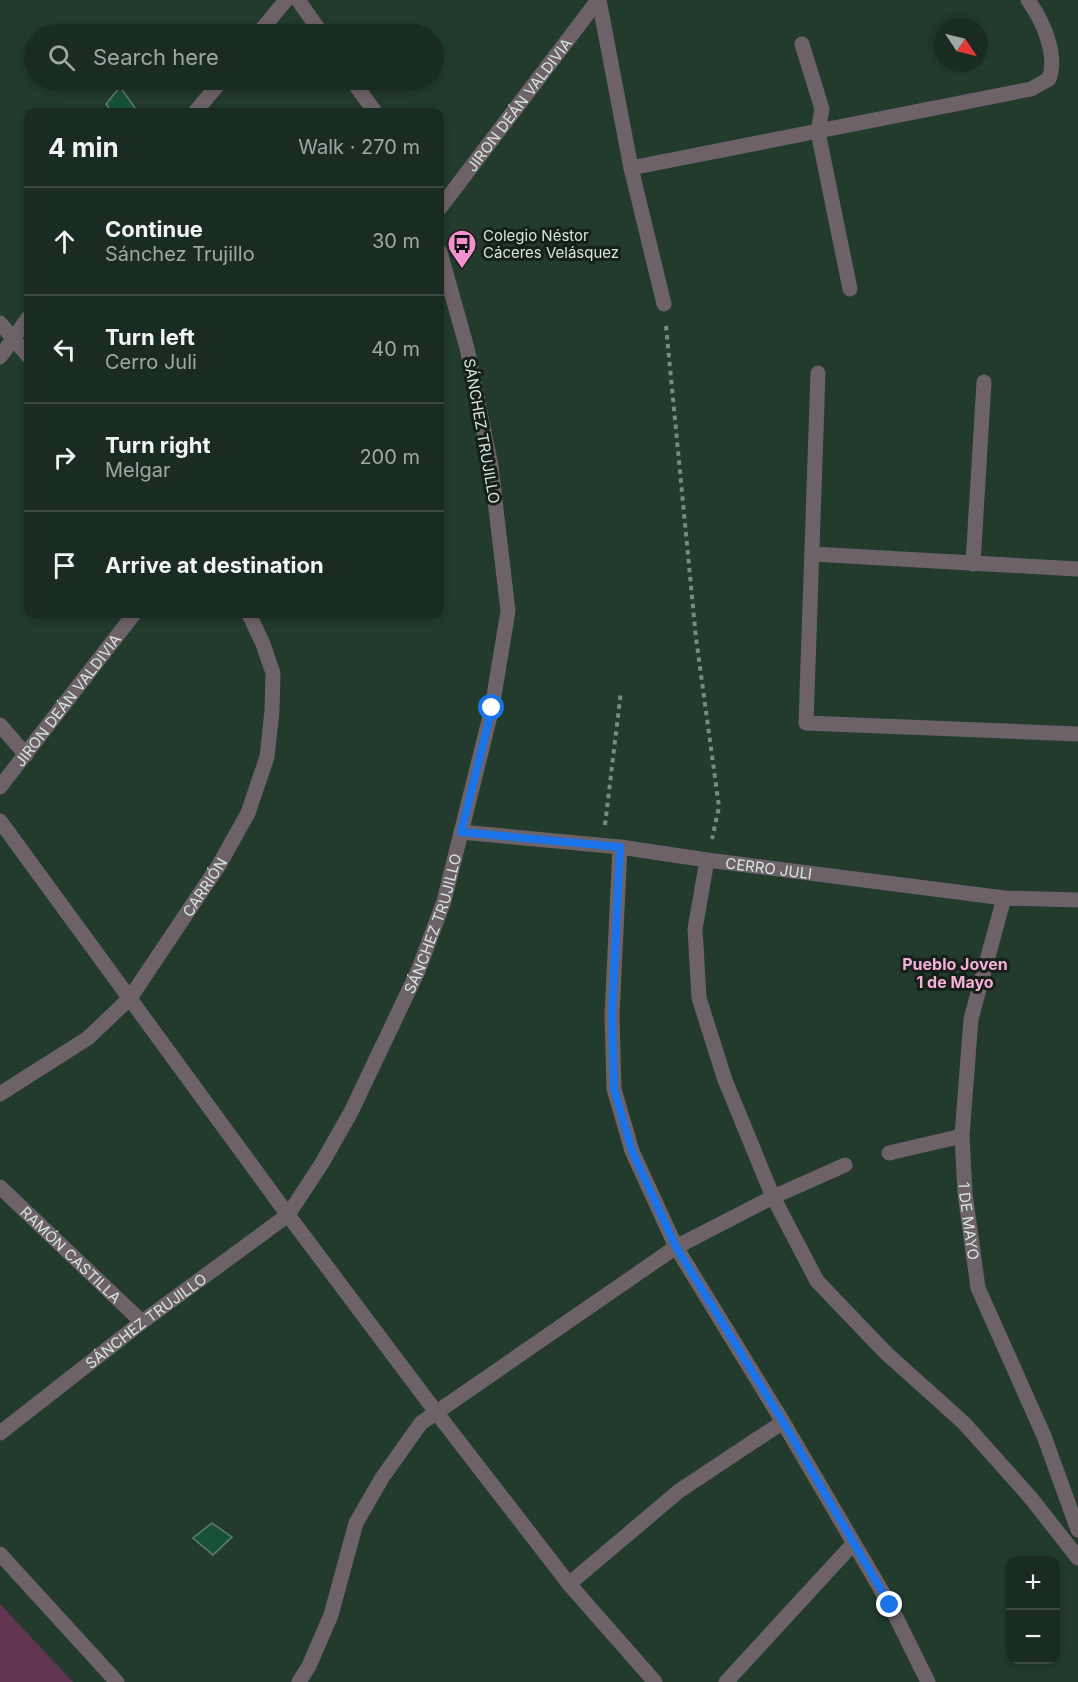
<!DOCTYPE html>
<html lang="en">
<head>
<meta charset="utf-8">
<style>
	:root { --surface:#1a2c22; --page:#27382f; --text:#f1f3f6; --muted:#9fa7a5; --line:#384840 }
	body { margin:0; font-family:Inter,sans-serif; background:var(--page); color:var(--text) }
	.controls { position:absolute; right:18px; bottom:18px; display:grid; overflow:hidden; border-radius:12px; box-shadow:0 3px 9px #0003 }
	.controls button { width:54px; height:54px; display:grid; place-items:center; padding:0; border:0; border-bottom:2px solid var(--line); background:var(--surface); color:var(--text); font:30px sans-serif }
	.compass { position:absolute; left:934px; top:18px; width:54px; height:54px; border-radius:50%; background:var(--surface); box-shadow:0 3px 9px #0003; rotate:125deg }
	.stop { position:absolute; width:18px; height:18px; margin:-14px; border:4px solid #1a73e8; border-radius:50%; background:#fff }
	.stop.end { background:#1a73e8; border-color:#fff; box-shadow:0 2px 6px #0008 }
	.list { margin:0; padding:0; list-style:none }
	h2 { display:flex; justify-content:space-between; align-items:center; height:78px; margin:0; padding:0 24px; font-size:26px }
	h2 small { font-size:20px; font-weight:400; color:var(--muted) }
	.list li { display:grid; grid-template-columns:39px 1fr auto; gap:18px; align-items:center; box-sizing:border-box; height:108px; padding:0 24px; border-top:2px solid var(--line) }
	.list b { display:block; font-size:22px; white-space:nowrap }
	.list p { margin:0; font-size:20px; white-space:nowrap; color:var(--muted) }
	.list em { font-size:20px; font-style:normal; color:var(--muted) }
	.icon { flex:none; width:33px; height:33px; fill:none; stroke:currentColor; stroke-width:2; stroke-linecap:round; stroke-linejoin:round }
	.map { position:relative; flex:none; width:1078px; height:1682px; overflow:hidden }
	.search { position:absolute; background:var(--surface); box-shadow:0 3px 9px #0003; left:24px; top:24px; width:420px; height:66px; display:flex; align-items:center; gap:15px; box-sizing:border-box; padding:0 21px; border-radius:33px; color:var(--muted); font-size:22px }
	.panel { position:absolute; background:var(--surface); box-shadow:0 3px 9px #0003; left:24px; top:108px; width:420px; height:510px; border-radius:12px }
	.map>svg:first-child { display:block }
</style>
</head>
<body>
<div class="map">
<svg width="1078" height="1682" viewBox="0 0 1078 1682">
	<rect width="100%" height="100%" fill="#223b2d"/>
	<polygon fill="#613550" points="0,1604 73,1682 0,1682"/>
	<g fill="#185236" stroke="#627d6d" stroke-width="1.5">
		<polygon points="120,87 138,112 112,112 106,104"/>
		<polygon points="212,1523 232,1537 213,1555 193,1538"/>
	</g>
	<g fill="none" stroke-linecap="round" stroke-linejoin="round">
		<g stroke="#778c80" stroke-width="4" stroke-dasharray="4.5 4.5" stroke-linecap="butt">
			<polyline points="666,326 696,638 719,807 712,839"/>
			<polyline points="605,825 621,691"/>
		</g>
		<g stroke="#6e6269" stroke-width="15">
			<polyline points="298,0 322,34"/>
			<polyline points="599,0 631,168 664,304"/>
			<polyline points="258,34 286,0"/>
			<polyline points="802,44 822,109 818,132 850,289"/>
			<polyline points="352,80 375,112"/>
			<polyline points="195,112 222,80"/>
			<path d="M631,168L1031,89L1049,79C1058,55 1043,21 1028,0"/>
			<path id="s1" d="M440,208L598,0"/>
			<polyline points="0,323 28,356"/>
			<polyline points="0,357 28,318"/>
			<polyline points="818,373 806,723 1078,734"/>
			<polyline points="812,554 1078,569"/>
			<polyline points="973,564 984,382"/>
			<polyline points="0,725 26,755"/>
			<path id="s2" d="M0,787L134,614"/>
			<polyline points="0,821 288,1215 436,1412 569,1584 655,1682"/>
			<path id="s3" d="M461,832L620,847L707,860L1004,898L1078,900"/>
			<polyline points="620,847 612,1015 614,1089 632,1151 676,1247 783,1422 890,1605 928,1682"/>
			<polyline points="707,860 695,929 699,998 725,1080 773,1197 817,1281 886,1353 964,1423 1030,1497 1078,1558"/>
			<path id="s4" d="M1004,898L971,1019L962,1136L965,1193L978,1288L1044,1436L1078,1530"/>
			<path id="s5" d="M0,1094L88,1038L130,998L219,865L248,813L267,757L272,711L273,673L263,644L249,614"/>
			<polyline points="889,1153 962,1136"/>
			<path id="s6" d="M0,1187L142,1322"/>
			<path id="s7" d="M0,1433L142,1322L288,1215L322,1163L351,1112L418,971L444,901L492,708L508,611L491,466L467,348L440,252"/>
			<polyline points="0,1554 117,1682"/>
			<polyline points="569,1584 679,1491 783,1422"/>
			<polyline points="299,1682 309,1666 331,1615 356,1523 382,1478 421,1423 676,1247 773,1197 845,1165"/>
			<polyline points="726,1682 853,1544"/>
		</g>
	</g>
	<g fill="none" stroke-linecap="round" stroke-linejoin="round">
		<polyline stroke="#1a73e8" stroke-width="8" points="492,708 461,832 620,847 612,1015 614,1089 632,1151 676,1247 783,1422 890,1605"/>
	</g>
	<defs>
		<g id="bus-pin" transform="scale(1.5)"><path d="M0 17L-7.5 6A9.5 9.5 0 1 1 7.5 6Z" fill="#f790cf" stroke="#142019"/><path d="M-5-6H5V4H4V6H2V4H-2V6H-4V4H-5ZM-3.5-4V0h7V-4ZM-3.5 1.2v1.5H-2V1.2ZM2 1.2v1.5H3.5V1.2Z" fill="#111"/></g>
	</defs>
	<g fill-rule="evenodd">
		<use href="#bus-pin" x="462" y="244"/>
	</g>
	<g text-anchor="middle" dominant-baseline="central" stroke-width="6" stroke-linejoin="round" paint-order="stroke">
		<g font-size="15" fill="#d6e5dc" stroke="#142019">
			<text stroke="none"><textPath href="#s1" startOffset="130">JIRON DEÁN VALDIVIA</textPath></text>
			<text transform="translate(482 431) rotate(80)">SÁNCHEZ TRUJILLO</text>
			<text stroke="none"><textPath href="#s2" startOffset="110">JIRON DEÁN VALDIVIA</textPath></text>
			<text stroke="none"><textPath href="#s3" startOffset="310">CERRO JULI</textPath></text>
			<text stroke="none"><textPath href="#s5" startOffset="296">CARRIÓN</textPath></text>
			<text stroke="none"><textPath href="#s7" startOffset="688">SÁNCHEZ TRUJILLO</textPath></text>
			<text stroke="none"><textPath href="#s4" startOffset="328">1 DE MAYO</textPath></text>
			<text stroke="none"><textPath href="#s6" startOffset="98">RAMÓN CASTILLA</textPath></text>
			<text stroke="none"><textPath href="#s7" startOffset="184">SÁNCHEZ TRUJILLO</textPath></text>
		</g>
		<g font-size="15" fill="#d6e5dc" stroke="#142019" text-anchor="start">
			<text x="483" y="235">Colegio Néstor<tspan x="483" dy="17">Cáceres Velásquez</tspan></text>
		</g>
		<g font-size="16" font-weight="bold" fill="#f7aed9" stroke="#142019">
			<text x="955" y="964">Pueblo Joven<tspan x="955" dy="18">1 de Mayo</tspan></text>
		</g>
	</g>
</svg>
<div class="controls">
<button>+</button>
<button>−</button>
</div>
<svg class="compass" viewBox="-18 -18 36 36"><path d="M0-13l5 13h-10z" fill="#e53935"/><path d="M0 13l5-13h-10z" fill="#9fa7a5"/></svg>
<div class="stop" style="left:492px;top:708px"></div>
<div class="stop end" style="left:890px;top:1605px"></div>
<div class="search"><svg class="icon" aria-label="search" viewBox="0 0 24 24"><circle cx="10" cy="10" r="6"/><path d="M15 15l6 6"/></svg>Search here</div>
<section class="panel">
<h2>4 min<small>Walk · 270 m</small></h2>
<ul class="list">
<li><svg class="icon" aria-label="ahead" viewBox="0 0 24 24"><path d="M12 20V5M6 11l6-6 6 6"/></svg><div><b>Continue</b><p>Sánchez Trujillo</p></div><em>30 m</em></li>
<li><svg class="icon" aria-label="left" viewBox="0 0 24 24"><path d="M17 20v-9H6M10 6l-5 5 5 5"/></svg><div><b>Turn left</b><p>Cerro Juli</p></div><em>40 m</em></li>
<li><svg class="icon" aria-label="right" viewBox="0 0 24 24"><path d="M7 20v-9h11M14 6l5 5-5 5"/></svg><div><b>Turn right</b><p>Melgar</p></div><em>200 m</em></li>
<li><svg class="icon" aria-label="arrive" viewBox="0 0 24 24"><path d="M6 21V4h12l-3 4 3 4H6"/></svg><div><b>Arrive at destination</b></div></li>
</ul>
</section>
</div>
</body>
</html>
